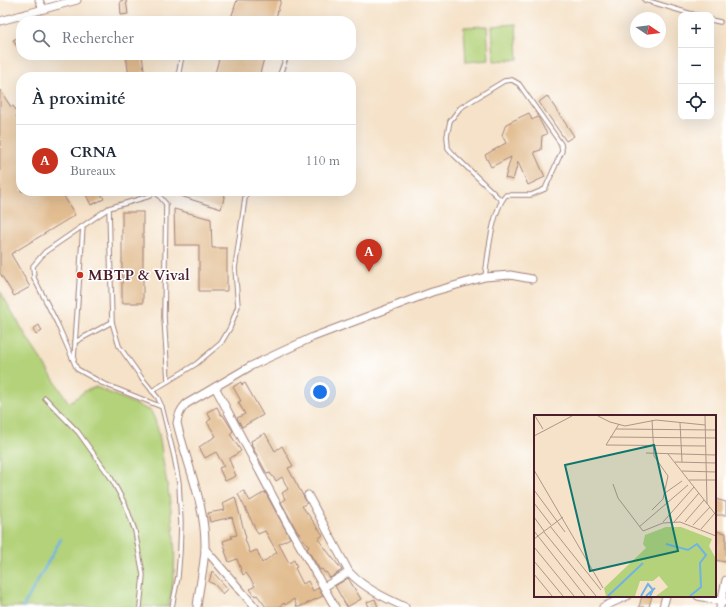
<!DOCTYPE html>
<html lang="fr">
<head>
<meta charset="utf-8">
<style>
	:root { --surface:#fff; --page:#f2f2f3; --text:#1f2937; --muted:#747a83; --line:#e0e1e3; --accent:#c8321e }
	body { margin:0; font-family:Cardo,serif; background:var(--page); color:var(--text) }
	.controls { position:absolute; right:12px; top:12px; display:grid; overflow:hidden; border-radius:8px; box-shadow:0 4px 16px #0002 }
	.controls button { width:36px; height:36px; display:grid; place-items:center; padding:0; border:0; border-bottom:1px solid var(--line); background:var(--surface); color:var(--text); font:20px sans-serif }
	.compass { position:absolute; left:630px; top:12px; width:36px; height:36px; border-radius:50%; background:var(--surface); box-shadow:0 4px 16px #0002; rotate:103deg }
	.you { position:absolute; left:320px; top:392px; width:14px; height:14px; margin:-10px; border:3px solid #fff; border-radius:50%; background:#1a73e8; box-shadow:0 0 0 6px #1a73e833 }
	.badge { display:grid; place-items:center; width:26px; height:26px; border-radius:50%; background:var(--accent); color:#fff; font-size:13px; font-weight:700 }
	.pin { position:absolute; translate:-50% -33px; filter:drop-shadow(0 1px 2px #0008) }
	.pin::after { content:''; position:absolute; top:21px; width:14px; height:12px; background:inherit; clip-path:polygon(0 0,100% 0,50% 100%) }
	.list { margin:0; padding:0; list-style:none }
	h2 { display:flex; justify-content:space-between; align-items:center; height:52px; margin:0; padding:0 16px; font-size:17px }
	h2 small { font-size:13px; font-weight:400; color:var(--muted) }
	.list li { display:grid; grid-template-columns:26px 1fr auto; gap:12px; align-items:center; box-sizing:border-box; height:72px; padding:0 16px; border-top:1px solid var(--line) }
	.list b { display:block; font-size:15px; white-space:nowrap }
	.list p { margin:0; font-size:13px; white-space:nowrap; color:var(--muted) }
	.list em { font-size:13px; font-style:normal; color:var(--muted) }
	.icon { flex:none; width:22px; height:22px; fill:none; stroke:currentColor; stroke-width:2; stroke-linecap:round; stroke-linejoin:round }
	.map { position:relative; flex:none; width:726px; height:607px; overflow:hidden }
	.search { position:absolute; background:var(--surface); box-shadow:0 4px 16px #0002; left:16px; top:16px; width:340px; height:44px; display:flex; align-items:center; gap:10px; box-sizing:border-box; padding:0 14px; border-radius:16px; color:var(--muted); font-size:15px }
	.panel { position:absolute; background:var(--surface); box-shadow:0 4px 16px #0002; left:16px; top:72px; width:340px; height:124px; border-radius:16px }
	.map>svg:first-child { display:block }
</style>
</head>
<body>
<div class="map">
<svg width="726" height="607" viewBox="0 0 726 607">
	<rect width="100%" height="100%" fill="#fff"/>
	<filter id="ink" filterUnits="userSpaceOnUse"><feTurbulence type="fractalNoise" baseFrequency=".025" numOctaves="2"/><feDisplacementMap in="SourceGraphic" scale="8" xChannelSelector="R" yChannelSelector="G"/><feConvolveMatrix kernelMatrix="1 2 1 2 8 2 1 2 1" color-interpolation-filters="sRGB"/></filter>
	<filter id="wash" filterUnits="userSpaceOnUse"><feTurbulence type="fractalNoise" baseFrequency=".012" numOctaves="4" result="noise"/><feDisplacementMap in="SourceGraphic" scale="16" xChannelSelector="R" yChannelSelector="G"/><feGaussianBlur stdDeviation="0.9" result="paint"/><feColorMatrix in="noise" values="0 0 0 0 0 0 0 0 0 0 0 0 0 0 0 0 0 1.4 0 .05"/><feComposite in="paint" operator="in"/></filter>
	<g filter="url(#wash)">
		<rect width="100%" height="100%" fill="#f5e2c8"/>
		<g fill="#b3d279" stroke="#7e7852">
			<polygon points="516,24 518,59 494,61 492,26"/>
			<polygon points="487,26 489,60 466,62 464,27"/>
			<path d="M0,291L29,341L69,403L85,391L96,387L151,411C160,429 161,447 164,467C172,511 181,563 168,607H0Z"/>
		</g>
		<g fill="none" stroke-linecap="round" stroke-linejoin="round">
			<polyline stroke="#70b3e5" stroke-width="2.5" points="23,607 61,539"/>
		</g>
		<g id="blocks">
			<g fill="#e2bd91">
				<polygon points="126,0 128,14 121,15 120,1"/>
				<polygon points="237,0 281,0 275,21 230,21"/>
				<polygon points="21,36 21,53 13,40"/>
				<polygon points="126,55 142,55 145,76 129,77"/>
				<polygon points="220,55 265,55 259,77 214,77"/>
				<polygon points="0,90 11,107 13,106 19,114 16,116 21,125 21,191 61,191 75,215 11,254 30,287 14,296 0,273"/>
				<polygon points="547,96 574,136 566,141 539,102"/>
				<polygon points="529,113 532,120 538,117 547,134 542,136 541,150 534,152 545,177 528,185 518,162 513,180 505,178 511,157 491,167 485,155 506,143 502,135 506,124"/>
				<polygon points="84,191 100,191 104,199 91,205"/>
				<polygon points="168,191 226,191 221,209 168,192"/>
				<polygon points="174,209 211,219 212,248 227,248 227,291 199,291 199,245 175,245"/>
				<rect x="122" y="212" width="21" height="91"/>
				<polygon points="39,325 42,331 36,335 33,329"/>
				<polygon points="241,382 242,385 245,383 263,415 242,427 237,418 245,414 238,402 241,401 233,387"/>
				<polygon points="217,407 221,415 223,415 233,431 230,434 241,451 229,459 236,476 225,481 219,468 224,466 216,452 205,458 199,447 216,436 207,422 211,419 207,412"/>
				<polygon points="265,433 275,451 282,446 293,466 288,468 307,503 302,506 323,535 318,539 342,570 330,578 326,572 325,573 322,569 320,570 317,565 307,549 309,547 299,533 298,533 281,502 285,499 282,493 288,489 282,477 276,481 270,473 267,474 251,444 252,444 251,441"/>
				<polygon points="244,491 250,501 265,492 290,538 279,544 289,563 294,560 297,567 295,568 303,584 308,581 313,591 318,588 323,596 299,607 297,607 294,599 285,605 284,603 279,607 266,607 257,595 255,596 250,589 255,586 246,573 243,575 237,559 229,562 225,551 226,551 223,541 232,538 231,536 237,535 232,517 210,522 208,513 225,510 223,503 235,497 246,538 245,539 250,553 257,550 262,563 277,552 265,531 258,534 238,494"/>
				<polygon points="715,499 726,502 726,515 715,515"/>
				<polygon points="715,531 726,533 726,562 715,560 717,541 715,541"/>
				<polygon points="212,571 228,589 223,594 214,584 209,582"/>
				<polygon points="348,578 361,599 347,607 335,586"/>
				<polygon points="642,596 652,596 649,607 639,607"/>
				<polygon points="375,599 378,607 369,607 367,602"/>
			</g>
		</g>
	</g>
	<g filter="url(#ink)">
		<use href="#blocks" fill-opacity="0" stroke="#a0807a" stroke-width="1"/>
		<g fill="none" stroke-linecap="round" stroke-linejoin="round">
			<g stroke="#a0807a" stroke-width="5.5">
				<g id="lane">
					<polyline points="645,0 695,15"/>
					<polyline points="711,20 720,22"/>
					<polyline points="178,77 182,55"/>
					<polyline points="279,77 287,55"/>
					<polyline points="153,191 150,196 109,208 45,252 33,266 34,278 57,323 77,369 102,383 162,407"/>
					<polyline points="155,191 166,204 164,317 168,381"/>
					<polyline points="109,208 112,322 119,346 141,377 158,398 162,407 174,456 179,483 181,523 180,552 178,577 172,607"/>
					<path d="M485,277C488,255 492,211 506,195H531L545,189L562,151L561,144L519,84L512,80L504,81L460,108L450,121L447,136L448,148L454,155L501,200"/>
					<polyline points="75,342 112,322"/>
					<polyline points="74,359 83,226"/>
					<polyline points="152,391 196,364 221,343 230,328 238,306 235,268 246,191"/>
					<polyline points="45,398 78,432 111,478 126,506 135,531 143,575 140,607"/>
				</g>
			</g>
			<g stroke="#a0807a" stroke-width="9">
				<g id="street">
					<polyline points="39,0 43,9"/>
					<polyline points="0,21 77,0"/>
					<polyline points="215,387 288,525 335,607"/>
					<path d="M308,495L349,572C364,588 385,598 405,607"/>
					<polyline points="205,549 255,607"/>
					<polyline points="324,587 349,572"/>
					<polyline points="698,596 726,602"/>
					<path d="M197,607C199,588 204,568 205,549C206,505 187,465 177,423C178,415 180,410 186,404L251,366L313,337L432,292L485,277L510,275L532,279"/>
					<polyline points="603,607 627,596"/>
					<polyline points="663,607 666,596"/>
					<polyline points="720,607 726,580"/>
				</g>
			</g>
			<use href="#lane" stroke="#fff" stroke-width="3.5"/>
			<use href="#street" stroke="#fff" stroke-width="7"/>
		</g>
	</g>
	<circle fill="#c8321e" stroke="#fff" stroke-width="1.5" cx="80" cy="275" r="4"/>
	<g text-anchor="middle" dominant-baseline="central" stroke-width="3" stroke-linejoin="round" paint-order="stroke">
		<g font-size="15" font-weight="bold" fill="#4a1f2b" stroke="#fff" text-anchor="start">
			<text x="88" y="275">MBTP &amp; Vival</text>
		</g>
	</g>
	<g transform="translate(534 415)">
		<rect width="182" height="182" fill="#f5e2c8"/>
		<path d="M132,112H147L178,124L175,131L182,144V181H122L134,172L125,161L119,166H106L101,181H72L70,173L112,133L109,129L111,120Z" fill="#b3d279"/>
		<path fill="none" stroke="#70b3e5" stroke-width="2" d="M132,129L154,135L163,129L172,140L166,148L167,172L156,181M74,181L109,148M107,181L114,169L119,175L116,181M112,181L121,173"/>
		<path fill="none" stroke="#b19489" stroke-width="1" d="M1,1L9,14M64,1L76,7L91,11L122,5L171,10M171,1L173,89M146,8L148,47M85,9L72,30L172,31M82,14L182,15M0,21L38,1M76,22L182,23M112,38L182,40M134,39L182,100M141,47L182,48M0,55L69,173M148,56L182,57M155,65H182M79,69L84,83L109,116L129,108L146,107L182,121M0,75L31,117M131,78L148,66M0,88L17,110M118,95L129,84L134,61L120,41L118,5M0,102L10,116M129,107L160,72M140,107L165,78M151,107L170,85M159,110L176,92M16,111L67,175M105,112L154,70M167,114L181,98M0,116L51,181M10,117L62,181M0,124L29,102M0,132L40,181M0,146L29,181M0,159L18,181"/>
		<path fill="#0f766e" fill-opacity="0.15" stroke="#0f766e" stroke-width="2" d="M120,30L144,136L56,156L31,50Z"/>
		<rect width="182" height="182" fill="none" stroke="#4a1f2b" stroke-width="2"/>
	</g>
</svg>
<div class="controls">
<button>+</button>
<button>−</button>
<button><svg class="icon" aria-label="locate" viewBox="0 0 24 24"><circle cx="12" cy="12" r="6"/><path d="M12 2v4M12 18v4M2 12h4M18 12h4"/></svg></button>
</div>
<svg class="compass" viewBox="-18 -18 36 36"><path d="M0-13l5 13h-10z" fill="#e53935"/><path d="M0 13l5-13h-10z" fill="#747a83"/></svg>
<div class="you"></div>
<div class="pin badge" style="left:369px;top:272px">A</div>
<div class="search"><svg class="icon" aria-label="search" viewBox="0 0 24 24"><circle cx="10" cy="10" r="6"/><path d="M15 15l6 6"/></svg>Rechercher</div>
<section class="panel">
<h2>À proximité<small></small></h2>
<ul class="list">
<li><span class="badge">A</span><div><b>CRNA</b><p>Bureaux</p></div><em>110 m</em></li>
</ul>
</section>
</div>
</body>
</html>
